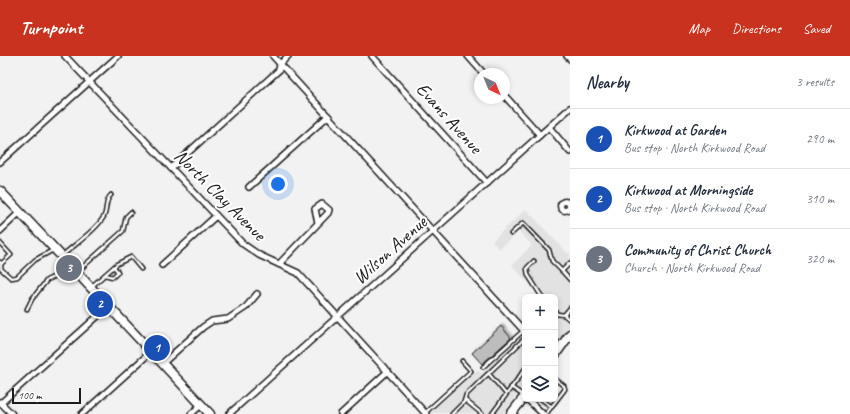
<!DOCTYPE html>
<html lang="en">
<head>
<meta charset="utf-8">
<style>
	:root { --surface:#fff; --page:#f6f6f7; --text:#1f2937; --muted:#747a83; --line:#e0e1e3; --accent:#c8321e }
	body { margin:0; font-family:Caveat,sans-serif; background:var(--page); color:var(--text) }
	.controls { position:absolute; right:12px; bottom:12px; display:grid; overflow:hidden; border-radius:6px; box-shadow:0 2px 6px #0003 }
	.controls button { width:36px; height:36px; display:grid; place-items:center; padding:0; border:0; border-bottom:1px solid var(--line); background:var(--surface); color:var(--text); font:20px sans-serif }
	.compass { position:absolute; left:474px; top:12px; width:36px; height:36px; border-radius:50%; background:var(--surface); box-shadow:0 2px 6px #0003; rotate:137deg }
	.scale { position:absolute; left:12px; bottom:10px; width:69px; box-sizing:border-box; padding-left:4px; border:2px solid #1c1c1c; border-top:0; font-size:11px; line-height:14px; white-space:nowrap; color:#1c1c1c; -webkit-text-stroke:3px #fff; paint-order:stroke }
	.you { position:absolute; left:278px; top:128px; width:14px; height:14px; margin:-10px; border:3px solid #fff; border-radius:50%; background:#1a73e8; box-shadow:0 0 0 6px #1a73e833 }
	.badge { display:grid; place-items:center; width:26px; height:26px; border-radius:50%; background:var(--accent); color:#fff; font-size:13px; font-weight:700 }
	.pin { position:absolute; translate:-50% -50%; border:2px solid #fff; box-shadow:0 1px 4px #0006 }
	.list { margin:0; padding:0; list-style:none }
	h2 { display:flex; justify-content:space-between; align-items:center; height:52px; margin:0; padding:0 16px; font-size:17px }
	h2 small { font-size:13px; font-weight:400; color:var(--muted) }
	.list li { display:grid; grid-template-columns:26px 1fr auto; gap:12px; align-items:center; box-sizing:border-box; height:60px; padding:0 16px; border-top:1px solid var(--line) }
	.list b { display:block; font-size:15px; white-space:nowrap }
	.list p { margin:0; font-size:13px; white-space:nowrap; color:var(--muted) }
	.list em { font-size:13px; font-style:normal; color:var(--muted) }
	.icon { flex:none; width:22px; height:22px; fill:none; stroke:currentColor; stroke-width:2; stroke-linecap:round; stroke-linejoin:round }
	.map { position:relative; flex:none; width:570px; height:358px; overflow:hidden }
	header { display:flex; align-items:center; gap:24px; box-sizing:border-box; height:56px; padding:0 20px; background:var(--accent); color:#fff }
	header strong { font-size:19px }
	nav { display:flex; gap:22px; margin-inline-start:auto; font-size:14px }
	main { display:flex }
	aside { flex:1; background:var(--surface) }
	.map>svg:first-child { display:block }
</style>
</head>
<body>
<header>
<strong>Turnpoint</strong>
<nav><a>Map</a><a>Directions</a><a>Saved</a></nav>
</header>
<main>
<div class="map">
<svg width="570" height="358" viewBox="0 0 570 358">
	<defs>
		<filter id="shadow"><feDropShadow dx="2" dy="-2" stdDeviation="1" flood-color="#0004"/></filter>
	</defs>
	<rect width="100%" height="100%" fill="#f2f2f2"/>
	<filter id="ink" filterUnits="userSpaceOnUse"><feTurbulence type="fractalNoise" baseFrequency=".025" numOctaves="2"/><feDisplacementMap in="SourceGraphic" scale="8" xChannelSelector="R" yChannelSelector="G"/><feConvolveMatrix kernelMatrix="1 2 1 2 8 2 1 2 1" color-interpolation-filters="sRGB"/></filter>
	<g filter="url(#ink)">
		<g fill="#e2e2e2">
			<polygon points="526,153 568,198 570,196 570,270 555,291 555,241 537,241 539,239 512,209 532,189 519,176 499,193 492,185"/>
			<polygon points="524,279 525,327 503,358 429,357 477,314 481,317"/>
		</g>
		<polygon fill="#bdbdbd" stroke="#1c1c1c" filter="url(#shadow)" points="501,270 511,282 482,308 472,297"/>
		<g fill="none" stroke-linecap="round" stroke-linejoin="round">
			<g stroke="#1c1c1c" stroke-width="5.5">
				<g id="lane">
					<polyline points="511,178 523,167 549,194 552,205 562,215"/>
					<polyline points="0,187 11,199 1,208 0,206"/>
					<path d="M62,200C75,188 94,176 103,162C108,155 104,145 111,139"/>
					<polyline points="534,205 527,212 528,219 542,241"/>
					<polyline points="570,207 562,215 570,224"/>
					<polyline points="1,208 1,213 11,222 17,221 35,204 53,194"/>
					<polyline points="77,216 123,175 126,161 131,156"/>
					<polyline points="105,219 113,221 118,216 114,211"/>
					<polyline points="91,231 117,208 131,201 141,213"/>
					<polyline points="570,252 564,259 570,264"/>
					<polyline points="27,253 32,243 47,224 71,213"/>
					<polyline points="555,255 557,258 564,259"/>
					<polyline points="483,311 523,275"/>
					<polyline points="489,318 506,338"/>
					<polyline points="511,331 524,340"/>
					<polyline points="541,343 552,351"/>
					<polyline points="465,344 482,358"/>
					<polyline points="426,356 471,315 462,305"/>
					<polyline points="452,358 464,346 466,339 525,282"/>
					<polyline points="492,358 525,313"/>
					<polyline points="546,358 565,333 564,330 555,323"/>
				</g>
			</g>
			<g stroke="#1c1c1c" stroke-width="8">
				<g id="street">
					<polyline points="65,0 243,188 259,199 298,217 426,358"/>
					<polyline points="273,0 525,276"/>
					<polyline points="372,0 487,127"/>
					<polyline points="468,0 484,18"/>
					<polyline points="567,0 570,3"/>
					<polyline points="504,39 540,79"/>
					<polyline points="549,71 570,96"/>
					<polyline points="0,106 118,0"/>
					<polyline points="171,112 279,14 280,8 288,0"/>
					<polyline points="249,131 328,60"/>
					<circle cx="565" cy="150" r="4.5"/>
					<polyline points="0,175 20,156"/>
					<polyline points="279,208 328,157 329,154 322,148 315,153 318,167"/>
					<polyline points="162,209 216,160"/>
					<polyline points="163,307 203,271 212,265 228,263 246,251 257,238"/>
					<polyline points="527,343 543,358"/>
					<polyline points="0,346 12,358"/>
					<polyline points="1,347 109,250"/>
					<polyline points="82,358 152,295"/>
					<polyline points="191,358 201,349"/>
					<polyline points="229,358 570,52"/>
					<polyline points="341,358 388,315"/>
				</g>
			</g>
			<g stroke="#1c1c1c" stroke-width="11">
				<g id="primary">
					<polyline points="0,135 210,358"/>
					<polyline points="555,299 570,278"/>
					<polyline points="511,358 525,340"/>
				</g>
			</g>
			<use href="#lane" stroke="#fff" stroke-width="2.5"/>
			<use href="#street" stroke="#fff" stroke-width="5"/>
			<use href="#primary" stroke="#fff" stroke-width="8"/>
		</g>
	</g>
	<g text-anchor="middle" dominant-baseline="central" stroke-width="4" stroke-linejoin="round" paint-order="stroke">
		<g font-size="19" fill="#1c1c1c" stroke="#fff">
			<text transform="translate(449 62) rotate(48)">Evans Avenue</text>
			<text transform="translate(220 139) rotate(45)">North Clay Avenue</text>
			<text transform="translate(390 194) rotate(-42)">Wilson Avenue</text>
		</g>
	</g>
</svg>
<div class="controls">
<button>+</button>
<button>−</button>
<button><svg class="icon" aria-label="layers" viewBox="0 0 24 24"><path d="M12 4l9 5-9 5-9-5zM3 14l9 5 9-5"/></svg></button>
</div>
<svg class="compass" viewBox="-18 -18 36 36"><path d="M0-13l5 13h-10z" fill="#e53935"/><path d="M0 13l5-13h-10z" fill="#747a83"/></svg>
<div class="scale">100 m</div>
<div class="you"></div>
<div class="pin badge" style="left:157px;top:292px;background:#1a4fb4">1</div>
<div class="pin badge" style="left:100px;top:248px;background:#1a4fb4">2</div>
<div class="pin badge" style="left:69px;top:212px;background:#6b7280">3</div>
</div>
<aside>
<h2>Nearby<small>3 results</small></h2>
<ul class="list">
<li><span class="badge" style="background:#1a4fb4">1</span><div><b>Kirkwood at Garden</b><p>Bus stop · North Kirkwood Road</p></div><em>290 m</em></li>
<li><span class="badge" style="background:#1a4fb4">2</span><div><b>Kirkwood at Morningside</b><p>Bus stop · North Kirkwood Road</p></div><em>310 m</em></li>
<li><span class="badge" style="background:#6b7280">3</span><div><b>Community of Christ Church</b><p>Church · North Kirkwood Road</p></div><em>320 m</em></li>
</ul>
</aside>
</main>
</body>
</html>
